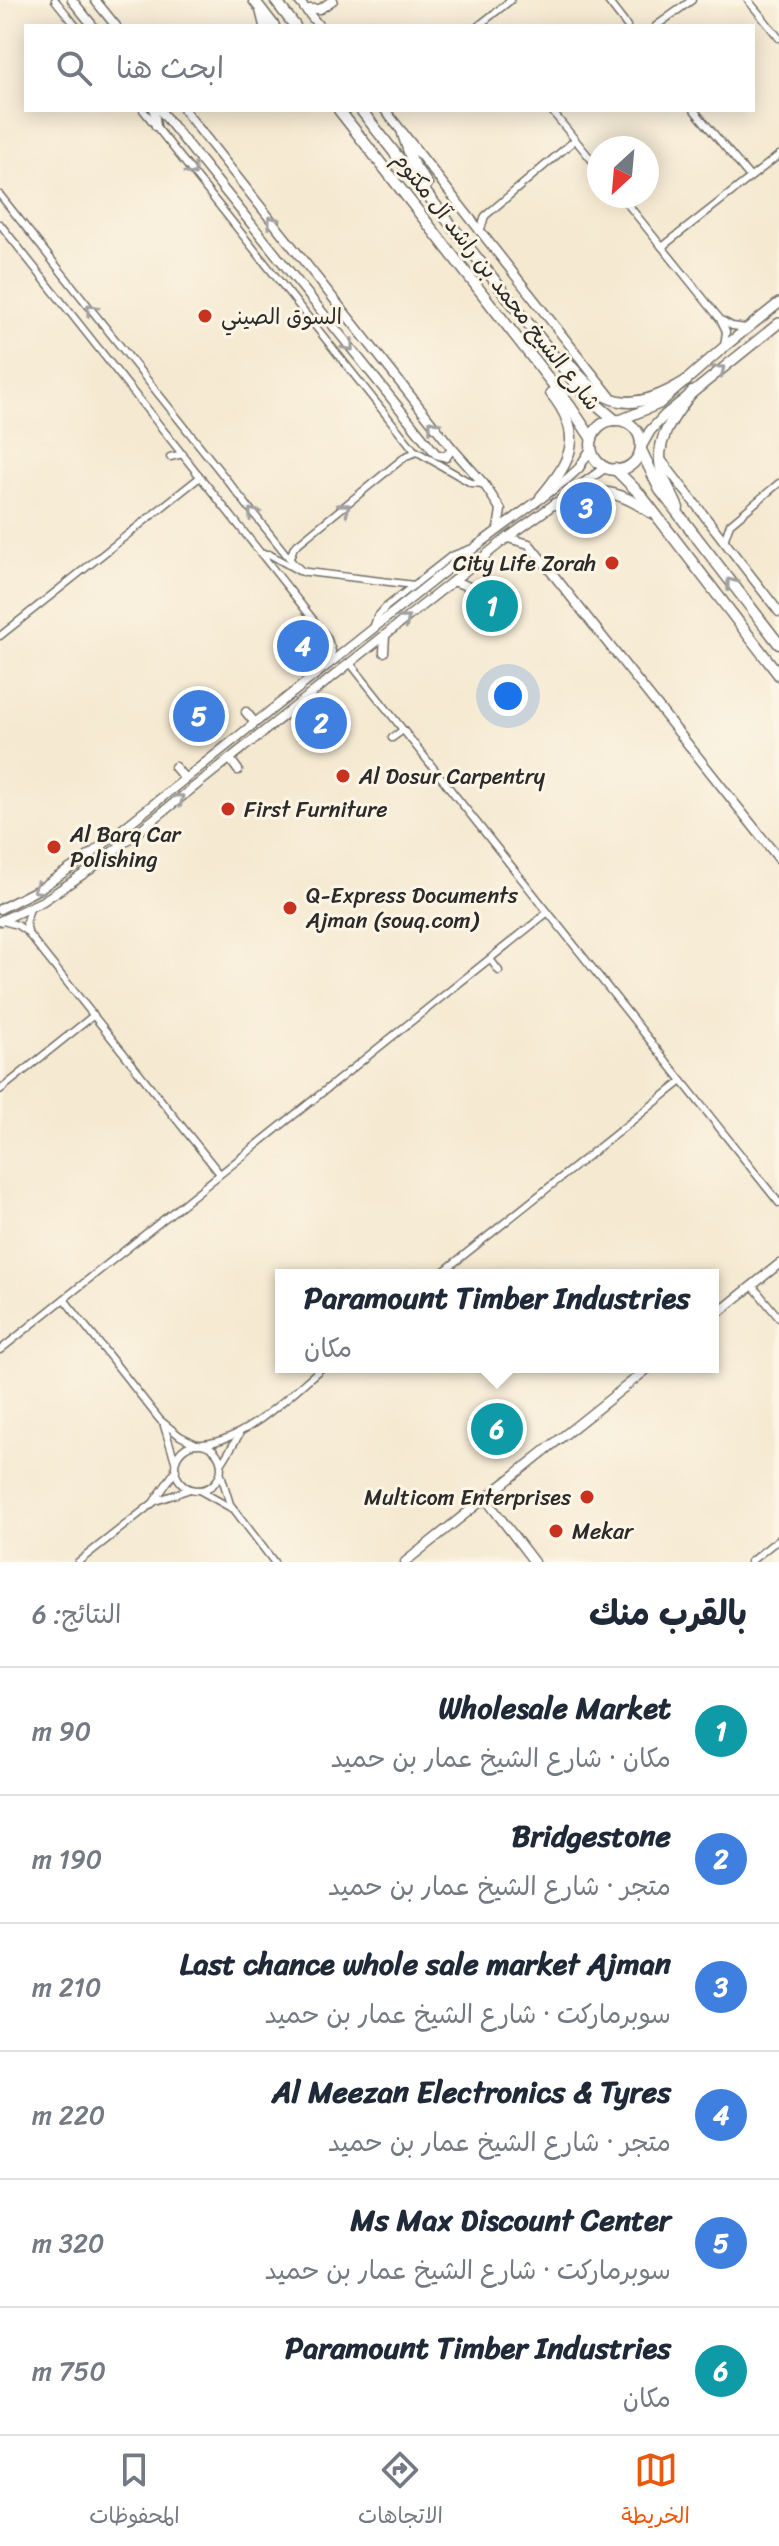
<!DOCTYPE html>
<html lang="ar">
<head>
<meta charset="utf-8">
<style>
	:root { --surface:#fff; --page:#f2f2f3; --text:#1f2937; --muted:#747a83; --line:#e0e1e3; --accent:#ea580c }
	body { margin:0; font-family:Sriracha,"Playpen Sans Arabic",sans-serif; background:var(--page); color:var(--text); direction:rtl }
	.compass { position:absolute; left:587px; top:136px; width:72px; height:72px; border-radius:50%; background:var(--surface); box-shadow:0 4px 20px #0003; rotate:206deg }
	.you { position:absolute; left:508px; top:696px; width:28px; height:28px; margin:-20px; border:6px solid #fff; border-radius:50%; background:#1a73e8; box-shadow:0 0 0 12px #1a73e833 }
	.badge { display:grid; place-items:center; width:52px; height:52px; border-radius:50%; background:var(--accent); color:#fff; font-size:26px; font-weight:700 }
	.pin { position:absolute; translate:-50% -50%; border:4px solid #fff; box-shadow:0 2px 8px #0006 }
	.popup { position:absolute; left:275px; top:1269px; width:444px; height:104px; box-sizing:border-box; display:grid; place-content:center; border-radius:0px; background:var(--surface); filter:drop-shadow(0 2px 6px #0005); font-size:26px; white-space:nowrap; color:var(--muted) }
	.popup b { font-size:30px; color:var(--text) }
	.popup::after { content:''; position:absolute; left:50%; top:100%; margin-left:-16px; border:16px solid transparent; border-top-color:var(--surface) }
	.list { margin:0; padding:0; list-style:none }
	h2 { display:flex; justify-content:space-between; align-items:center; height:104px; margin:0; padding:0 32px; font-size:34px }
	h2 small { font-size:26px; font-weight:400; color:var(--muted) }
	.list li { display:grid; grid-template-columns:52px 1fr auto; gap:24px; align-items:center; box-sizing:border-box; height:128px; padding:0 32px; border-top:2px solid var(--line) }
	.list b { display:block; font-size:30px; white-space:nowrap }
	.list p { margin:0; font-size:26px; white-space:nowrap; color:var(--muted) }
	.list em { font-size:26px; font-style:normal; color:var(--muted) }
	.icon { flex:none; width:44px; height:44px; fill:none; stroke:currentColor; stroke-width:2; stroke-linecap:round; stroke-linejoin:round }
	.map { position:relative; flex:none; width:779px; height:1562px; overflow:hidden; direction:ltr }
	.search { position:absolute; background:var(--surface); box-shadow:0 4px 20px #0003; left:24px; right:24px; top:24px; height:88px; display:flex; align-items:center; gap:20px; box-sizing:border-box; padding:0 28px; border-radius:0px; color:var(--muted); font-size:30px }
	.sheet { height:872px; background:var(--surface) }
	nav { display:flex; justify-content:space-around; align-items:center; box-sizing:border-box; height:112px; border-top:2px solid var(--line); background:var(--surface); font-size:22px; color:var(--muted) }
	nav a { display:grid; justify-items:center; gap:4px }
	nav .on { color:var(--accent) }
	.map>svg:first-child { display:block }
</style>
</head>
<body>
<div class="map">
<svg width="779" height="1562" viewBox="0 0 779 1562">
	<rect width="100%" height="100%" fill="#fcf5e5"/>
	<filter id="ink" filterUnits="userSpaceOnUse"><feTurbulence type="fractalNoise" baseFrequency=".0125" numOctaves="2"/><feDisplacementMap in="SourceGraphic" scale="16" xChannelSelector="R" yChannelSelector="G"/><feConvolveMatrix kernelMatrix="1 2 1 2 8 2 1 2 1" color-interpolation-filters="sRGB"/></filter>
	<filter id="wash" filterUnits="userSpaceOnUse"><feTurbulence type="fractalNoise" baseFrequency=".006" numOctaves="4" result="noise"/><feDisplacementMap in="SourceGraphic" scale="32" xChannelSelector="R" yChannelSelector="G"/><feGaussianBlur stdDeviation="1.8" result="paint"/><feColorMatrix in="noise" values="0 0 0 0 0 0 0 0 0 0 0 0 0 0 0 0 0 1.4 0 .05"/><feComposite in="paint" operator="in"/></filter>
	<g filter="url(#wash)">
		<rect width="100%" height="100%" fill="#f5e9d1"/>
	</g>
	<g filter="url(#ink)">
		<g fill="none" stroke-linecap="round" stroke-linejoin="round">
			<g stroke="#726e65" stroke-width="9">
				<g id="street">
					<polyline points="55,0 76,26"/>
					<polyline points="607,0 627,26"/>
					<polyline points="748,0 779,38"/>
					<polyline points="478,26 511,0"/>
					<polyline points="656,26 692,0"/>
					<polyline points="143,110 414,450 471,483 484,484"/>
					<polyline points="551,110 599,169"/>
					<polyline points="694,110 750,177"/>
					<polyline points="0,195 293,563 303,572"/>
					<polyline points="621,196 720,319 726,331 724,347"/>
					<polyline points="0,224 327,637 332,651 330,662"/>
					<polyline points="480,232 485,216 575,140"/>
					<polyline points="662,247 779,155"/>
					<polyline points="723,321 732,326 746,328"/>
					<polyline points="170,457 183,454"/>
					<polyline points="724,541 730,524 779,483"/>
					<polyline points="262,554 269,554 299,571 414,585"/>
					<polyline points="290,558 294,547 406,456 417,452"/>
					<polyline points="373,628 377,617 386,607 451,556 470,549"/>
					<polyline points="0,636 200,477"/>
					<polyline points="350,663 779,1203"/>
					<polyline points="392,738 403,730"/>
					<polyline points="3,921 17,925 26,931 220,1174"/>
					<polyline points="28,932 26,922 30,908"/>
					<polyline points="490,959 499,971"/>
					<polyline points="0,1090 94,1015"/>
					<polyline points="439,1275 682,1081"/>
					<polyline points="752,1285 779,1318"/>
					<polyline points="64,1299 160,1420 180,1436 196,1444"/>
					<polyline points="0,1350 547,913"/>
					<polyline points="164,1426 175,1461"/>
					<path d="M203,1444C247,1440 290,1394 323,1367"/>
					<circle cx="198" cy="1467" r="23"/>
					<polyline points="222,1463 239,1435"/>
					<polyline points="221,1474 230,1504 274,1562"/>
					<polyline points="199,1490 231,1508"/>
					<polyline points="156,1501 190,1489"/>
					<polyline points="78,1562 153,1503 176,1470"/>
					<polyline points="750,1562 779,1539"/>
				</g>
			</g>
			<g stroke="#726e65" stroke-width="11">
				<g id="secondary">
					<polyline points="72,0 93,26"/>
					<polyline points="95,0 116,26"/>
					<polyline points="298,0 319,26"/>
					<polyline points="305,9 320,9 333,0"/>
					<polyline points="260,10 264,26"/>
					<polyline points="154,110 156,126"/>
					<polyline points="160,110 436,454 446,457 452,448"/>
					<polyline points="184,110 452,448 484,484 501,510 498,529"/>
					<polyline points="385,110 610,396"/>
					<polyline points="662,461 779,612"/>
					<polyline points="508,538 529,544 779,859"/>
					<polyline points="453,581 467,586"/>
					<polyline points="384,652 385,635"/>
					<polyline points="301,702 317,706"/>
					<polyline points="246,712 255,723"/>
					<polyline points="230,759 238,770"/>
					<polyline points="175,767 185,779"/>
					<polyline points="0,909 39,889 86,858 474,548 567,479 579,468 592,447"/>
					<polyline points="0,921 43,901 91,869 507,538 606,467"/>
					<polyline points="713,1317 779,1264"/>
					<polyline points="485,1498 534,1562"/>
					<polyline points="405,1562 650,1367"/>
				</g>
			</g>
			<g stroke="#726e65" stroke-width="12">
				<g id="primary">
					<polyline points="620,420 659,404 724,347 779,303"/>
					<polyline points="641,447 650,431 665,415 779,323"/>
				</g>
			</g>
			<g stroke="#726e65" stroke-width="13">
				<g id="highway">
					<polyline points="254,0 274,26"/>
					<polyline points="275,0 295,26"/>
					<polyline points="339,110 570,406 592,439"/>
					<polyline points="361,110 582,392 615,420"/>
					<polyline points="403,134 413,164 427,184"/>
					<path d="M564,357C603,408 631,415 686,381"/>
					<circle cx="616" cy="445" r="25"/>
					<polyline points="641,450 660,490 779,644"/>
					<polyline points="615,469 640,494 779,675"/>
					<path d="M541,497C572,460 585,435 551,393"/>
					<path d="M555,504C596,488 614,487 650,512"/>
					<path d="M678,508C673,496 666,485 662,473C653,441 674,416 692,392"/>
				</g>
			</g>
			<use href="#street" stroke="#fff" stroke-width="6"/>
			<use href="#secondary" stroke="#fff" stroke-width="8"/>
			<use href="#primary" stroke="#fff" stroke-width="9"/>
			<use href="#highway" stroke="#fff" stroke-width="10"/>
		</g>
		<defs><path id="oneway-chevron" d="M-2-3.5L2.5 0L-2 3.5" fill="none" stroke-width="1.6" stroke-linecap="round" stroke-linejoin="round" transform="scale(2)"/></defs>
		<g stroke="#a0a0a0">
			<use href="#oneway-chevron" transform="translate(192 171) rotate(51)"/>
			<use href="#oneway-chevron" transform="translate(272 221) rotate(-128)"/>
			<use href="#oneway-chevron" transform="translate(91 309) rotate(-129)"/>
			<use href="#oneway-chevron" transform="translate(349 346) rotate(51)"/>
			<use href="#oneway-chevron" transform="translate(720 370) rotate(-38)"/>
			<use href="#oneway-chevron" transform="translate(433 425) rotate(-128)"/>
			<use href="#oneway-chevron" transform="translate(345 508) rotate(-39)"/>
			<use href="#oneway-chevron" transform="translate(253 513) rotate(-129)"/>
			<use href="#oneway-chevron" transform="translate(731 583) rotate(-128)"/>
			<use href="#oneway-chevron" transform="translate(405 620) rotate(-39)"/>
			<use href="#oneway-chevron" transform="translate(179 799) rotate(-38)"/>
			<use href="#oneway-chevron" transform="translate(38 889) rotate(150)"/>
		</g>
	</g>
	<g fill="#c8321e" stroke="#fcf5e5" stroke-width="3">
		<circle cx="205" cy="316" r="8"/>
		<circle cx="612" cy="563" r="8"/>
		<circle cx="343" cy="776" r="8"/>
		<circle cx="228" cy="809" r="8"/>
		<circle cx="54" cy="847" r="8"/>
		<circle cx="290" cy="908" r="8"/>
		<circle cx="587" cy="1497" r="8"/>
		<circle cx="556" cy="1531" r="8"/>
	</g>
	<g text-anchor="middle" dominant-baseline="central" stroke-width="6" stroke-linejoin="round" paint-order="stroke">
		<g font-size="22" fill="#2b2b2b" stroke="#fcf5e5">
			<text transform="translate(497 281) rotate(52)">شارع الشيخ محمد بن راشد آل مكتوم</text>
		</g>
		<g font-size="22" fill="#2b2b2b" stroke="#fcf5e5" text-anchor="start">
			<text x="221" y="316">السوق الصيني</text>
			<text x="596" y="563" text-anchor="end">City Life Zorah</text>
			<text x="359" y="776">Al Dosur Carpentry</text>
			<text x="244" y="809">First Furniture</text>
			<text x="70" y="834">Al Barq Car<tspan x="70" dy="25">Polishing</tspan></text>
			<text x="306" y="895">Q-Express Documents<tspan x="306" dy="25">Ajman (souq.com)</tspan></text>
			<text x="571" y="1497" text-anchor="end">Multicom Enterprises</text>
			<text x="572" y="1531">Mekar</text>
		</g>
	</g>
</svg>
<svg class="compass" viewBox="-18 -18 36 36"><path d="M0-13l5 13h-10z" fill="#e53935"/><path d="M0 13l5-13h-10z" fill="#747a83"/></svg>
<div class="you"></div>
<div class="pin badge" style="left:492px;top:606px;background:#0f9aa8">1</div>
<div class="pin badge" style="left:321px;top:723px;background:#3f7fe0">2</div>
<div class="pin badge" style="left:586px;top:508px;background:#3f7fe0">3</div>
<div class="pin badge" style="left:303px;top:646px;background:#3f7fe0">4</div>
<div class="pin badge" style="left:199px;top:716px;background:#3f7fe0">5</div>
<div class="pin badge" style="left:497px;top:1429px;background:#0f9aa8">6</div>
<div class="popup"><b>Paramount Timber Industries</b>مكان</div>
<div class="search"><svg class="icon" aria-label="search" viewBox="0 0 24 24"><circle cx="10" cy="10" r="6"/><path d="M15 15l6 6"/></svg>ابحث هنا</div>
</div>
<section class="sheet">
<h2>بالقرب منك<small>النتائج: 6</small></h2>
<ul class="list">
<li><span class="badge" style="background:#0f9aa8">1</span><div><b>Wholesale Market</b><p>مكان · شارع الشيخ عمار بن حميد</p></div><em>90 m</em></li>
<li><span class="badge" style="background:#3f7fe0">2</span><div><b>Bridgestone</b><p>متجر · شارع الشيخ عمار بن حميد</p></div><em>190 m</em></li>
<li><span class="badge" style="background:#3f7fe0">3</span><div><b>Last chance whole sale market Ajman</b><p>سوبرماركت · شارع الشيخ عمار بن حميد</p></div><em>210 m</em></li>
<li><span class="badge" style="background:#3f7fe0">4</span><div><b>Al Meezan Electronics &amp; Tyres</b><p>متجر · شارع الشيخ عمار بن حميد</p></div><em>220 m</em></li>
<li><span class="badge" style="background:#3f7fe0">5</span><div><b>Ms Max Discount Center</b><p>سوبرماركت · شارع الشيخ عمار بن حميد</p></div><em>320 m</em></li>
<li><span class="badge" style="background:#0f9aa8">6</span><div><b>Paramount Timber Industries</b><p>مكان</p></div><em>750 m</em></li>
</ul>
</section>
<nav>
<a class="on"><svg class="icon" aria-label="map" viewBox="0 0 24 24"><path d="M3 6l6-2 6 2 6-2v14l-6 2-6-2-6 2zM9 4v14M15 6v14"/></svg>الخريطة</a>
<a><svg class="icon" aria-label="directions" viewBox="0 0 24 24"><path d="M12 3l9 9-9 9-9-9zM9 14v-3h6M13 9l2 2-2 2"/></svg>الاتجاهات</a>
<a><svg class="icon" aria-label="saved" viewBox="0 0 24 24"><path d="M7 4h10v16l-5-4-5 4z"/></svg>المحفوظات</a>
</nav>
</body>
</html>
